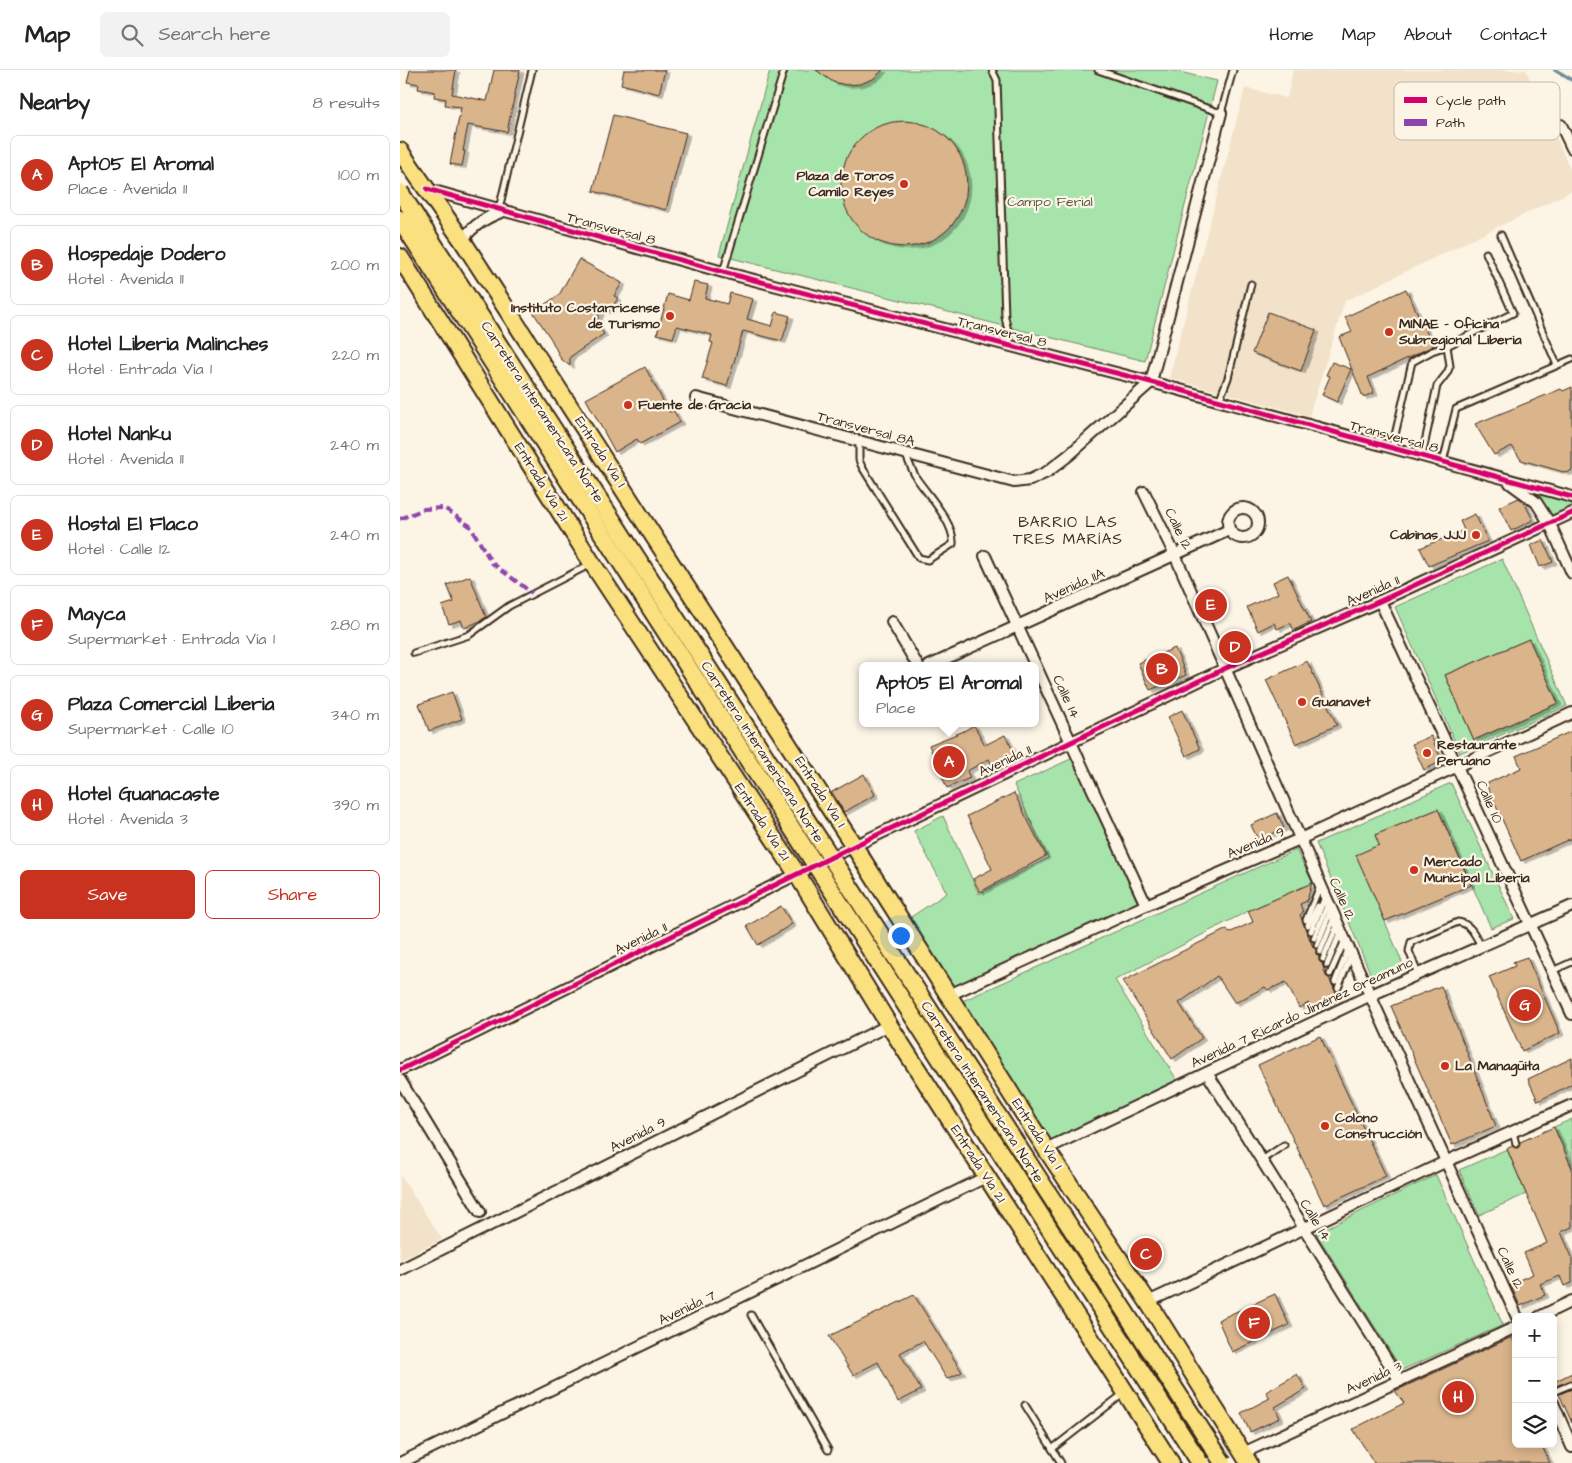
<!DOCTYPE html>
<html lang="en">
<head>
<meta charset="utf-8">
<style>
	:root { --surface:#fff; --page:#f2f2f2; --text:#222; --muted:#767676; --line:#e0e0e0; --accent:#c8321e }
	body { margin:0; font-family:"Architects Daughter",sans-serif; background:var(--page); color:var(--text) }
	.controls { position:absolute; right:15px; bottom:15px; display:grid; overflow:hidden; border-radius:8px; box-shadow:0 2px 12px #0003 }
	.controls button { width:45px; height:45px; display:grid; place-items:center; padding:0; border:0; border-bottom:1px solid var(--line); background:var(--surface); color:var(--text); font:25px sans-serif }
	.you { position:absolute; left:500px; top:865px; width:18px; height:18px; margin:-12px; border:4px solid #fff; border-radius:50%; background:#1a73e8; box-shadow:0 0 0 8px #1a73e833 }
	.badge { display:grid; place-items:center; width:32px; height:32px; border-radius:50%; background:var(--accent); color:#fff; font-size:16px; font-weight:700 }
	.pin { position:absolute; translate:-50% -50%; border:2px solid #fff; box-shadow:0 1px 5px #0006 }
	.popup { position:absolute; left:459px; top:592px; width:180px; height:65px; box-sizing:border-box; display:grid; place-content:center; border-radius:8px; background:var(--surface); filter:drop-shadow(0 1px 4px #0005); font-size:16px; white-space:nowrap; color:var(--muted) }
	.popup b { font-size:19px; color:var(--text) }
	.popup::after { content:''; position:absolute; left:50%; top:100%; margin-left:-10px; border:10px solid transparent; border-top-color:var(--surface) }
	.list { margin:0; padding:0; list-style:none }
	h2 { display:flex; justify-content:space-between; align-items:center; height:65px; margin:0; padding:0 20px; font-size:21px }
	h2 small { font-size:16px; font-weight:400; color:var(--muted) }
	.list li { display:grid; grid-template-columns:32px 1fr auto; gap:15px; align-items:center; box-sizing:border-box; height:80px; margin:0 10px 10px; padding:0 10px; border:1px solid var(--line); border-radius:8px }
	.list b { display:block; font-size:19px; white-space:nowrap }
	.list p { margin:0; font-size:16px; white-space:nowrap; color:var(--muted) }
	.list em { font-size:16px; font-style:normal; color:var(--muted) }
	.actions { display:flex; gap:10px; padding:15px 20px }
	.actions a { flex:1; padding:11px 0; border:1px solid var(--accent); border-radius:8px; text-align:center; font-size:18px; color:var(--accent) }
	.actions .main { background:var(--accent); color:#fff }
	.icon { flex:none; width:28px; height:28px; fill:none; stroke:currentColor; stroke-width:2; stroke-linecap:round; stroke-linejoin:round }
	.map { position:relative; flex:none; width:1172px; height:1393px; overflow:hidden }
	header { display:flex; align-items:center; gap:30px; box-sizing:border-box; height:70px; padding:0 25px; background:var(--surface); border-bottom:1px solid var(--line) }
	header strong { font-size:24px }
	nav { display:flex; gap:28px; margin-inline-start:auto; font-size:18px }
	.search { width:350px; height:45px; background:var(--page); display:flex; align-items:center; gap:12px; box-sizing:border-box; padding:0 18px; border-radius:8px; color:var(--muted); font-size:19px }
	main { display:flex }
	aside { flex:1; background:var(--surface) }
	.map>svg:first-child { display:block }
</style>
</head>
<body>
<header>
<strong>Map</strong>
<div class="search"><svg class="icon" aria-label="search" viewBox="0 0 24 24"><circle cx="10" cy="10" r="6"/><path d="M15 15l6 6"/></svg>Search here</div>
<nav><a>Home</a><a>Map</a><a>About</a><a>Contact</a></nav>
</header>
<main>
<aside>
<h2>Nearby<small>8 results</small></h2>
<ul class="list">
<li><span class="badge">A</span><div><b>Apt05 El Aromal</b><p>Place · Avenida 11</p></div><em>100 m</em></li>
<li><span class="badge">B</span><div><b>Hospedaje Dodero</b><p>Hotel · Avenida 11</p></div><em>200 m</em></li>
<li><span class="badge">C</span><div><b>Hotel Liberia Malinches</b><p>Hotel · Entrada Vía 1</p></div><em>220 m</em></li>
<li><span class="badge">D</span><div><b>Hotel Nanku</b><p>Hotel · Avenida 11</p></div><em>240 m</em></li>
<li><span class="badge">E</span><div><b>Hostal El Flaco</b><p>Hotel · Calle 12</p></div><em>240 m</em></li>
<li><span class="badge">F</span><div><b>Mayca</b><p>Supermarket · Entrada Vía 1</p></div><em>280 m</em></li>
<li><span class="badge">G</span><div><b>Plaza Comercial Liberia</b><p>Supermarket · Calle 10</p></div><em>340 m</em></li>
<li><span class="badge">H</span><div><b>Hotel Guanacaste</b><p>Hotel · Avenida 3</p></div><em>390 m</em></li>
</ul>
<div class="actions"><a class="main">Save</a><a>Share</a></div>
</aside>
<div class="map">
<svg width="1172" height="1393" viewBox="0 0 1172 1393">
	<defs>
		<filter id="shadow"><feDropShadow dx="4" dy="2.5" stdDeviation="0" flood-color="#0004"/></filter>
	</defs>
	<rect width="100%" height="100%" fill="#fcf5e5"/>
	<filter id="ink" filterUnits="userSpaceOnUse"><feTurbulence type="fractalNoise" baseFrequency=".02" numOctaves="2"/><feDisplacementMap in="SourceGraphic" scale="10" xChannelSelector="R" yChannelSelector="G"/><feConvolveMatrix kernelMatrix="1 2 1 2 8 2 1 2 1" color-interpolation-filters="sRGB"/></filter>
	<g filter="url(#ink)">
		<g fill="#f2e2ca">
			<polygon points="893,0 1126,0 1172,103 1172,121 945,231 909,346 769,308 845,18 887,28"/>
			<polygon points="0,1105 42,1169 0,1190"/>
		</g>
		<g fill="#a7e4ab" stroke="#718764" fill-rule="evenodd">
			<polygon points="370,0 771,0 817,11 745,291 319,185"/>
			<polygon points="1126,419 1172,431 1172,436 1153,446"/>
			<path d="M1102,489L1167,636L1060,683L995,537ZM1129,569L1157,633L1074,670L1045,605Z"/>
			<polygon points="673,688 739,832 552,917 511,847 547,823 514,761 543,746 579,824 648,788 614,715"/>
			<polygon points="1051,713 1114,849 1091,858 1038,739 975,765 979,775 957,785 1004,897 973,910 916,773"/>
			<polygon points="896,780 913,813 848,841 715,910 777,1010 640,1075 547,938"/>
			<polygon points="1172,1049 1172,1098 1154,1057"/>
			<polygon points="1107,1079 1126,1124 1079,1145 1059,1100"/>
			<polygon points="1036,1105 1103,1255 1002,1300 916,1163"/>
		</g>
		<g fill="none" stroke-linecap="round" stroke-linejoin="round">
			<polyline stroke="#738ea1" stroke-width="4" points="1155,0 1172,10"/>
		</g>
		<g fill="#dab48b" stroke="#3b2a1e" filter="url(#shadow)">
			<polygon points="10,0 56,0 52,24 87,31 94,0 120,0 107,62 68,55 63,81 65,81 62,96 50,94 61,37 45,35 46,29 34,27 35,22 18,19 19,14 7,12"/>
			<polygon points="224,0 265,0 259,24 221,14"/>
			<polygon points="416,0 483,0 473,9 460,14 446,15 433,12"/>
			<polygon points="213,45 286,63 266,140 193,121"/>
			<circle cx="504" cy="114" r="63"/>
			<polygon points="179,189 222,213 214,226 218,228 210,241 201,240 196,253 204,264 170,287 170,296 161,289 151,269 133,242 159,225"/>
			<polygon points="294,212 308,215 305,228 327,234 330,223 353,229 347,249 372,256 376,242 390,246 382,271 343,261 327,316 302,309 313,273 310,272 312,265 277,256 273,268 257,264 268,224 289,230"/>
			<polygon points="1006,219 1033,276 968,307 974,323 963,327 939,267 952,262 945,247"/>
			<polygon points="868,242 916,260 901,301 852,283"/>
			<polygon points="932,292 951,299 937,332 922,325 930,306 926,305"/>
			<polygon points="245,297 269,342 274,341 280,352 240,374 237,369 215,382 186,329"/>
			<polygon points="1172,317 1172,400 1167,403 1121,390 1112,376 1094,385 1075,354 1161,319 1163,321"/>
			<polygon points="1119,428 1124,432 1133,450 1111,461 1099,437"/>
			<polygon points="1075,444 1088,471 1029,496 1020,478 1064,460 1060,451"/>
			<polygon points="1143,470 1153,492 1140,497 1131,475"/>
			<polygon points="888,505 911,552 894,560 890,553 877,559 874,553 858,561 847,537 878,523 873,512"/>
			<polygon points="70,506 86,547 80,551 64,558 61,550 49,554 42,536 54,532 47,515"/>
			<polygon points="1129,569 1158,633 1074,670 1045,605"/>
			<polygon points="775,578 786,605 750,620 738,593"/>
			<polygon points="907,591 937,655 896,674 866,610"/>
			<polygon points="52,622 62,649 29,661 19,634"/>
			<polygon points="782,640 800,679 786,686 768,647"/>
			<polygon points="574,655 585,675 605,665 616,686 593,697 589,689 567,701 570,708 547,718 529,675 564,661"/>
			<polygon points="1172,661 1172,768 1121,791 1086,714 1121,698 1116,686"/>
			<polygon points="1031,666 1042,691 1024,700 1012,674"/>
			<polygon points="464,704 475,725 444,742 432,722"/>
			<polygon points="614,723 646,786 580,822 573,809 592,799 567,746"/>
			<polygon points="1038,739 1071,815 985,851 956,785 979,775 975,765"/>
			<polygon points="877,743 884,758 858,770 851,755"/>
			<polygon points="912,813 907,831 900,834 903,842 900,845 913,877 916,880 916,884 919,887 919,891 922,893 926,906 929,908 939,929 912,941 909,933 899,938 886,912 868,920 865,917 835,933 817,906 779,933 802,968 772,989 723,911 827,859 829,863 853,852 848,841"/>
			<polygon points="381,836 392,854 358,875 347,856"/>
			<polygon points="1127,887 1160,963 1122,981 1089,907 1115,896 1113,892"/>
			<polygon points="1041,916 1096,1056 1052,1075 991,936"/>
			<polygon points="920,966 986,1106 924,1135 858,995"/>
			<polygon points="1172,988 1172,1014 1138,1031 1128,1009"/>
			<polygon points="1154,1057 1172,1098 1172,1157 1161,1162 1172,1187 1172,1213 1164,1216 1160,1206 1140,1214 1145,1225 1120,1236 1110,1214 1133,1204 1124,1183 1147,1173 1107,1079 1112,1076 1118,1078 1120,1072"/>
			<polygon points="875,1224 889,1255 832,1282 818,1250"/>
			<polygon points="514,1225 562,1302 547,1309 523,1271 500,1283 521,1320 498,1332 478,1292 453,1305 429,1266"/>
			<polygon points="1112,1267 1116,1277 1116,1374 1141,1374 1150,1393 974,1393 953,1359 1004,1333 995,1321"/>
			<polygon points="1172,1303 1172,1310 1156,1316 1154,1312"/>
			<polygon points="897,1304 906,1319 875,1337 880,1348 850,1362 841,1343 870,1328 866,1322"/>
			<polygon points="1172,1319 1172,1353 1159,1324"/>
		</g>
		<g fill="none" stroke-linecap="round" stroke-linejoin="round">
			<g stroke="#3b2a1e" stroke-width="9">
				<g id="service">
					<polyline points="592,0 597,10 605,247 611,275"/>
					<polyline points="698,0 821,43 833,0"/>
					<polyline points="99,139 132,0"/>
					<polyline points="1101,165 1157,295"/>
					<polyline points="323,202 384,0"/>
					<polyline points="819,331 828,308 851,214"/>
					<path d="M459,372V390L462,397L519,488L528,490L553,474C555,454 528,425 517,409C512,401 509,392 505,383"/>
					<polyline points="992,378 1012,292 1032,281 1047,276"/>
					<polyline points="1022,386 1037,316 1047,303 1050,296 1047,276 1113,243 1086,183"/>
					<polyline points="1043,392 1056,339 1172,289"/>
					<polyline points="14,583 69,565 109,536 189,495"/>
					<polyline points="906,850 920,816"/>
					<polyline points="908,855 918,836"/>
					<polyline points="911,861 925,827"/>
					<polyline points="914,868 928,834"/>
					<polyline points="917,875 931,840"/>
					<polyline points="920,882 934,848"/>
					<polyline points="923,889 938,854"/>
					<polyline points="927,895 941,861"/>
					<polyline points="1152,901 1172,892"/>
					<polyline points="930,904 945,870"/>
					<path d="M1018,904L1009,881L1011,872L1058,852C1071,854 1075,865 1081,876"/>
					<polyline points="935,912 948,880"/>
					<polyline points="938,918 951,886"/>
					<polyline points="1113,1062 1116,1074"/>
					<polyline points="862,1090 884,1075"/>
					<polyline points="351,1245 428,1380"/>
					<polyline points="1153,1322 1172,1314"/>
					<polyline points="625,1335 661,1393"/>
					<polyline points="652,1379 723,1324"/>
				</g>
			</g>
			<g stroke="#3b2a1e" stroke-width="14">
				<g id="minor">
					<polyline points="1161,55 1172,78"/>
					<polyline points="27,119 323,202 751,312 1172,427"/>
					<path d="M62,170C74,155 86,147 104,141"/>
					<polyline points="296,328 614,412 630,410 647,402 669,385 751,312 821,43"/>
					<polyline points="1110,413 1136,432 1150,454 1172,503"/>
					<polyline points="744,422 775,485 945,870 1117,1247"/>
					<circle cx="843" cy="453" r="15"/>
					<polyline points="585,486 746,835"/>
					<polyline points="980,531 1172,944"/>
					<polyline points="492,552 518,596"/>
					<polyline points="529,596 829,460"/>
					<polyline points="549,925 746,835 900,769 1172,643"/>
					<polyline points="0,1000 454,776 826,598 980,531 1172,443"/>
					<polyline points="807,1003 1000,1311"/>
					<polyline points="0,1010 80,1142"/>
					<polyline points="646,1079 971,925 1172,836"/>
					<polyline points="0,1200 489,955"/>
					<polyline points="748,1232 1045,1092 1172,1035"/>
					<polyline points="1139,1247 1172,1231"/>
					<polyline points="1153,1333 1172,1377"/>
					<polyline points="843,1383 1116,1257"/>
					<polyline points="0,1393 586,1107"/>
				</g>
			</g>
			<g stroke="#3b2a1e" stroke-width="20">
				<g id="primary">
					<polyline points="0,81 62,170 454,776 646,1079 748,1232 849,1393"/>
					<polyline points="0,187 192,493 397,804 489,955 771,1393"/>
				</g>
			</g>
			<use href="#service" stroke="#fcf5e5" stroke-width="5"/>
			<use href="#minor" stroke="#fcf5e5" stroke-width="10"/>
			<use href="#primary" stroke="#fbe080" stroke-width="16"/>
			<g stroke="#3b2a1e" stroke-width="20" stroke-linecap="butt">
				<g id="trunk-bridge">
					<polyline points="0,122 823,1393"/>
					<polyline points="0,149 800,1393"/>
				</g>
			</g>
			<use href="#trunk-bridge" stroke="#fbe080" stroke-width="16"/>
			<polyline stroke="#8e44ad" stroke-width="4" stroke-dasharray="8 4" stroke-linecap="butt" points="0,449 24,439 44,438 70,456 92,493 132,523"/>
			<g stroke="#fcf5e5" stroke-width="8">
				<g id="cycleway">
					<polyline points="27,119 323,202 751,312 1172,427"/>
					<polyline points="0,1000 454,776 826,598 980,531 1172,443"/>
				</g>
			</g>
			<use href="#cycleway" stroke="#d6006c" stroke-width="5"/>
		</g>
	</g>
	<g fill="#c8321e" stroke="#fcf5e5" stroke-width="2">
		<circle cx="504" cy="114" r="5"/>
		<circle cx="270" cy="246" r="5"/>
		<circle cx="989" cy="262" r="5"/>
		<circle cx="228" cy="335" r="5"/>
		<circle cx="1076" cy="465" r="5"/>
		<circle cx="902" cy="632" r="5"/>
		<circle cx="1027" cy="683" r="5"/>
		<circle cx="1014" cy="800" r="5"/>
		<circle cx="1045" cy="996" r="5"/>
		<circle cx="925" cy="1056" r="5"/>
	</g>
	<g text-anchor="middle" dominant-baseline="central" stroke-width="4.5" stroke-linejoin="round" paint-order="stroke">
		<g font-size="14" font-weight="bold" fill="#3b2a1e" stroke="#fcf5e5" text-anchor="start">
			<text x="494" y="106" text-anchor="end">Plaza de Toros<tspan x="494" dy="16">Camilo Reyes</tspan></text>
			<text x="260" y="238" text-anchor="end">Instituto Costarricense<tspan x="260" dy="16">de Turismo</tspan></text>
			<text x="999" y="254">MINAE - Oficina<tspan x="999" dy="16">Subregional Liberia</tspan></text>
			<text x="238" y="335">Fuente de Gracia</text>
			<text x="1066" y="465" text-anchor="end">Cabinas JJJ</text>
			<text x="912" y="632">Guanavet</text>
			<text x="1037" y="675">Restaurante<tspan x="1037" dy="16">Peruano</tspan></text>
			<text x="1024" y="792">Mercado<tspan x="1024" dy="16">Municipal Liberia</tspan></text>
			<text x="1055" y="996">La Managüita</text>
			<text x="935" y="1048">Colono<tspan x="935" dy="16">Construcción</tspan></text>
		</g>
		<g font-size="14" fill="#565841" stroke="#fcf5e5">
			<text x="650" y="132">Campo Ferial</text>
		</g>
		<g font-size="14" fill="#3b2a1e" stroke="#fcf5e5">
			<text transform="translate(211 159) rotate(15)">Transversal 8</text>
			<text transform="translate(602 262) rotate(14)">Transversal 8</text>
			<text transform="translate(142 342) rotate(57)">Carretera Interamericana Norte</text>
			<text transform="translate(466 359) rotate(15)">Transversal 8A</text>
			<text transform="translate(994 367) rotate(15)">Transversal 8</text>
			<text transform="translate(200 382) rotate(57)">Entrada Vía 1</text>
			<text transform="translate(141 412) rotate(58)">Entrada Vía 21</text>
			<text transform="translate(778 459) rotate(64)">Calle 12</text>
			<text transform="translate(674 516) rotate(-24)">Avenida 11A</text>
			<text transform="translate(973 521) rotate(-24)">Avenida 11</text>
			<text transform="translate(666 627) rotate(65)">Calle 14</text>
			<text transform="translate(362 682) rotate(57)">Carretera Interamericana Norte</text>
			<text transform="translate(605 691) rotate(-25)">Avenida 11</text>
			<text transform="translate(420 722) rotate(57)">Entrada Vía 1</text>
			<text transform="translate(1089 732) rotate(66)">Calle 10</text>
			<text transform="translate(362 752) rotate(57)">Entrada Vía 21</text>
			<text transform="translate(856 773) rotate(-23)">Avenida 9</text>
			<text transform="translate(942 829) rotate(66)">Calle 12</text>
			<text transform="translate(241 869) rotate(-26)">Avenida 11</text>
			<text transform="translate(902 943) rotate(-25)">Avenida 7 Ricardo Jiménez Oreamuno</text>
			<text transform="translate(582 1022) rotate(57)">Carretera Interamericana Norte</text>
			<text transform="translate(637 1064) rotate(57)">Entrada Vía 1</text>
			<text transform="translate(238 1065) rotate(-27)">Avenida 9</text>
			<text transform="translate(578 1094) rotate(57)">Entrada Vía 21</text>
			<text transform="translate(915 1150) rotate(58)">Calle 14</text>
			<text transform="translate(1110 1198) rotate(65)">Calle 12</text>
			<text transform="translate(287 1238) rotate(-26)">Avenida 7</text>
			<text transform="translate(974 1308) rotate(-25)">Avenida 3</text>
		</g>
		<g font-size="15" letter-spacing="1" fill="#3b2a1e" stroke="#fcf5e5">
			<text x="668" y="452">BARRIO LAS<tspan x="668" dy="17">TRES MARÍAS</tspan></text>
		</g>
	</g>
	<rect x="994" y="12" width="166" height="58" rx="8" fill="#fcf5e5" stroke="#c2b8a9" stroke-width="1"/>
	<rect x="1004" y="27" width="23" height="6" fill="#d6006c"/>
	<rect x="1004" y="49" width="23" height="7" fill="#8e44ad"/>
	<g font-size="14" fill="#3b2a1e">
		<text x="1036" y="35">Cycle path</text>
		<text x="1036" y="57">Path</text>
	</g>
</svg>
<div class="controls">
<button>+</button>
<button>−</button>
<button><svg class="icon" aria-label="layers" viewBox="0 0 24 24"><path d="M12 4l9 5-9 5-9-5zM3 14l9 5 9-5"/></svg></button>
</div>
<div class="you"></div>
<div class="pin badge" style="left:549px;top:692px">A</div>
<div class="popup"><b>Apt05 El Aromal</b>Place</div>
<div class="pin badge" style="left:762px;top:599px">B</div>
<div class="pin badge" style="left:746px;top:1184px">C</div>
<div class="pin badge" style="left:835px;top:577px">D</div>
<div class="pin badge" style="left:811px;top:535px">E</div>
<div class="pin badge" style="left:854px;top:1253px">F</div>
<div class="pin badge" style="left:1125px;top:935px">G</div>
<div class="pin badge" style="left:1058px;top:1327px">H</div>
</div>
</main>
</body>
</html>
